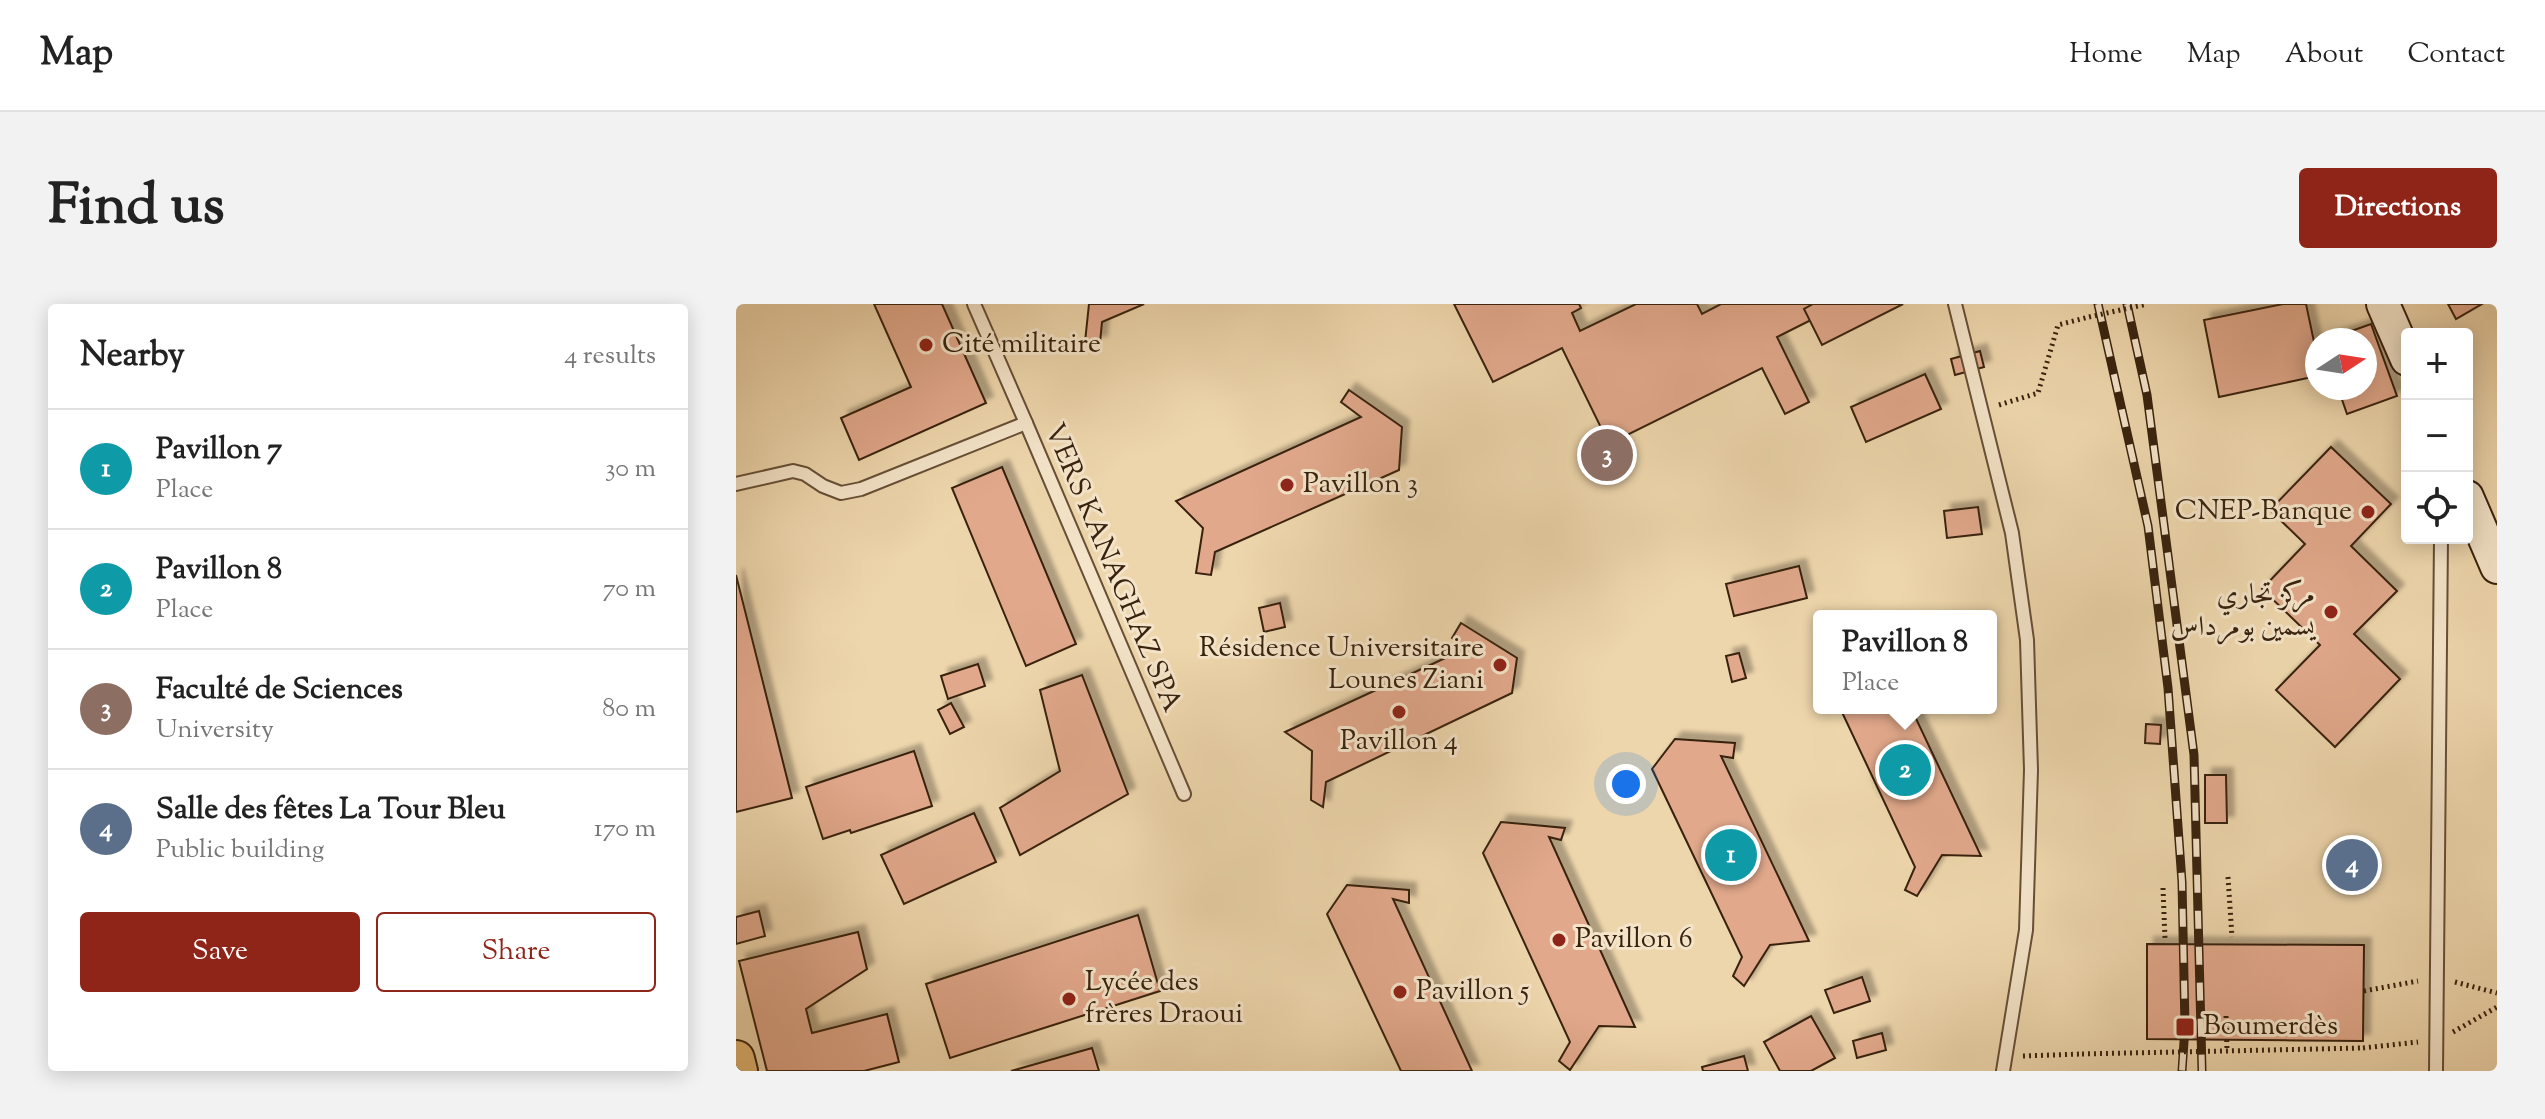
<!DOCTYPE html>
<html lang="en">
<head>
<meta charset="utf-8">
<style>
	:root { --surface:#fff; --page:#f2f2f2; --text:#222; --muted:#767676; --line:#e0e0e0; --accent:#8f2418 }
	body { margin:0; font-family:"Sorts Mill Goudy",Amiri,serif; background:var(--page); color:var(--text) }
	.controls { position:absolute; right:24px; top:24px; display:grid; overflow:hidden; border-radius:8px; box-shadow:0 4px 20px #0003 }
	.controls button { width:72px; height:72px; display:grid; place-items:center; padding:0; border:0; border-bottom:2px solid var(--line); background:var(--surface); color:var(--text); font:40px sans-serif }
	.compass { position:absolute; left:1569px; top:24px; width:72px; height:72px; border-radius:50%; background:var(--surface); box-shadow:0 4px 20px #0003; rotate:78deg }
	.you { position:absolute; left:890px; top:480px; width:28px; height:28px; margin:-20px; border:6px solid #fff; border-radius:50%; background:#1a73e8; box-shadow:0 0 0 12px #1a73e833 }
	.badge { display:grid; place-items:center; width:52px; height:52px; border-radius:50%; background:var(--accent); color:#fff; font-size:26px; font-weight:700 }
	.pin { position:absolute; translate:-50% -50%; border:4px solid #fff; box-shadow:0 2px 8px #0006 }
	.popup { position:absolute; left:1077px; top:306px; width:184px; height:104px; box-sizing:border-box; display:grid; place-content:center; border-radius:8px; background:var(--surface); filter:drop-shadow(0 2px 6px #0005); font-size:26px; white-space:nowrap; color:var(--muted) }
	.popup b { font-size:30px; color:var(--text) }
	.popup::after { content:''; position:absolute; left:50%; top:100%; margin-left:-16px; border:16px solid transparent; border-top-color:var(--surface) }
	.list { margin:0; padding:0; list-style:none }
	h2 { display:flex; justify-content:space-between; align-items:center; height:104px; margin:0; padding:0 32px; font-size:34px }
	h2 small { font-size:26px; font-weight:400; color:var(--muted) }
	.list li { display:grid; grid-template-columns:52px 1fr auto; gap:24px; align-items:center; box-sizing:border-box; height:120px; padding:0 32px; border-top:2px solid var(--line) }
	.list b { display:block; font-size:30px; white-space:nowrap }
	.list p { margin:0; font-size:26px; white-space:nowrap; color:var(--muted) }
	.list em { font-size:26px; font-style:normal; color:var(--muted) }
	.actions { display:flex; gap:16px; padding:24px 32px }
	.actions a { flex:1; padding:18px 0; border:2px solid var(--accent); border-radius:8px; text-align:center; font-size:28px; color:var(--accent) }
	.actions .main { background:var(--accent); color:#fff }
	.icon { flex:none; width:44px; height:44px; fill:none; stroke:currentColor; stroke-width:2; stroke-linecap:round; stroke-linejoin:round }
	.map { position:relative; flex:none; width:1761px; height:767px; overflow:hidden; border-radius:8px }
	header { display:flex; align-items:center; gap:48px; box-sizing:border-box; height:112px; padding:0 40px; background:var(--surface); border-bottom:2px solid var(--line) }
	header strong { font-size:38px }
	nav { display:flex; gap:44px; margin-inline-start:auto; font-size:28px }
	.intro { display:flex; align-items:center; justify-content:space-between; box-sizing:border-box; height:192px; padding:0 48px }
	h1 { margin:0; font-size:56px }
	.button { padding:20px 36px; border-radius:8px; background:var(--accent); color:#fff; font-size:28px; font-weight:700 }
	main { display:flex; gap:48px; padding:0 48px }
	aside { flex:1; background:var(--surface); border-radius:8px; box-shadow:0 4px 20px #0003 }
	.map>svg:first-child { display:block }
</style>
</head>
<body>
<header>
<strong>Map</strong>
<nav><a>Home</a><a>Map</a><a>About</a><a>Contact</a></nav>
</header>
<div class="intro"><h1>Find us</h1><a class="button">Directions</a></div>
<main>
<aside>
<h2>Nearby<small>4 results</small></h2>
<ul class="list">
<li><span class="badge" style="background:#0f9aa8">1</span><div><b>Pavillon 7</b><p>Place</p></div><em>30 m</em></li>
<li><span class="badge" style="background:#0f9aa8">2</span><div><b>Pavillon 8</b><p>Place</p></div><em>70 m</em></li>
<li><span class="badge" style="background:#8d6e63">3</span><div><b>Faculté de Sciences</b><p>University</p></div><em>80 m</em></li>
<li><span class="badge" style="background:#5c6f8a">4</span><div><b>Salle des fêtes La Tour Bleu</b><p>Public building</p></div><em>170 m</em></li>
</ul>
<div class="actions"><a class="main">Save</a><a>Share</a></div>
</aside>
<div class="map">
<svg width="1761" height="767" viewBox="0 0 1761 767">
	<defs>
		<filter id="shadow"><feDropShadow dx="7" dy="-7" stdDeviation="2" flood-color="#0004"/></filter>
	</defs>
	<rect width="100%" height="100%" fill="#eed6ac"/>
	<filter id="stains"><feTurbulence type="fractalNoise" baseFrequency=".0025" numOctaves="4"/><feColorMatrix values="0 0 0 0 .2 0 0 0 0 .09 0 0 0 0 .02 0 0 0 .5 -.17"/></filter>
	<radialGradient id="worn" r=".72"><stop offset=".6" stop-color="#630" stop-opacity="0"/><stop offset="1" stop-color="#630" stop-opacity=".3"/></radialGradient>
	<g fill="#e1a88b" stroke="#38220e" stroke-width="2" filter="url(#shadow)">
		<polygon points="138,0 206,0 250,99 123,156 105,114 175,83"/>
		<polygon points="353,0 408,0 366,18 364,39 349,38"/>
		<polygon points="718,0 843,0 845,4 836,9 844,27 900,0 961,0 966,10 985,0 1079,0 1085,11 1041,33 1073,98 1049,110 1026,64 873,140 826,44 757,78"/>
		<polygon points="1077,0 1167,0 1086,41 1068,5"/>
		<polygon points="1547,0 1570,0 1581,52 1581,72 1483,93 1468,16"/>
		<polygon points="1712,0 1746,0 1720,15"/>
		<polygon points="1635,20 1661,92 1611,110 1602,84 1629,84 1629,36 1590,36"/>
		<polygon points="1244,47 1248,63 1219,71 1215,55"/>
		<polygon points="1189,70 1205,105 1130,138 1115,103"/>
		<polygon points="613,86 666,123 663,166 479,248 475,271 460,269 467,224 440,197 625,113 605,98"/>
		<polygon points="1595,143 1655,200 1615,242 1661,287 1618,330 1664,375 1599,443 1540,386 1584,341 1526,285 1569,240 1534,206"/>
		<polygon points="266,163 340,340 290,362 216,184"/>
		<polygon points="1242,203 1246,230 1211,234 1208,207"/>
		<polygon points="1063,262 1071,294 998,312 990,280"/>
		<polygon points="0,271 56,494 0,508"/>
		<polygon points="544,299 549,323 528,328 523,304"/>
		<polygon points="725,319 781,354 776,389 590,478 587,503 575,496 576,447 549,428 731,344 716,334"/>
		<polygon points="1003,349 1010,374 996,378 990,352"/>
		<polygon points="242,360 249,382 212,395 205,372"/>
		<polygon points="346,371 392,490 284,551 264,504 324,467 304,386"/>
		<polygon points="215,399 228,423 214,430 202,406"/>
		<polygon points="1104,404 1175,404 1245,552 1206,551 1181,592 1169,586 1179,563"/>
		<polygon points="1410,420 1425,421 1424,440 1409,439"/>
		<polygon points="939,435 999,439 997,454 985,452 1073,637 1034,641 1008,682 997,672 1006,653 916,465"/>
		<polygon points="178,447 196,502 115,529 114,526 87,535 70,483"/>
		<polygon points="1469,471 1490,471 1491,519 1469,519"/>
		<polygon points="238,509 260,558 168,600 145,551"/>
		<polygon points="765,518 829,524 825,536 813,533 899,723 863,722 834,766 823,757 834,738 747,549"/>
		<polygon points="611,581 673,586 673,599 657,595 736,767 665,767 591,610"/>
		<polygon points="23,607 29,632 0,640 0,613"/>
		<polygon points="402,611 424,687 214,754 190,680"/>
		<polygon points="122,628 131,665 70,705 76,729 151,710 163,758 128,767 31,767 3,657"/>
		<polygon points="1411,640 1628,641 1627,737 1411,735"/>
		<polygon points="1126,673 1134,697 1098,709 1089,686"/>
		<polygon points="1075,712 1099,754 1075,767 1044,767 1028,738"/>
		<polygon points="1146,729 1150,746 1121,754 1117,737"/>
		<polygon points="356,744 363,767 275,767"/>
		<polygon points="1008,752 1012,767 967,767 966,763"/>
	</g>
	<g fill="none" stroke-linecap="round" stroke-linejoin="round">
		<g stroke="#664f36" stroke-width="16">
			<g id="lane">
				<polyline points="238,0 290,119"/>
				<polyline points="1219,0 1276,229 1291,336 1295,466 1290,626 1267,767"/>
				<polyline points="0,180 57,167 69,170 87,182 105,189 125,185 290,119 448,490"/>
				<polyline points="1700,767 1705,234"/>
			</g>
		</g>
		<g stroke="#38220e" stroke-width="36">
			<g id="secondary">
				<polyline points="1647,0 1671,55"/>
				<polyline points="1731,193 1761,263"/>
			</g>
		</g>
		<g stroke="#38220e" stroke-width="40">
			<polyline id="primary" points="0,755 3,767"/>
		</g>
		<g stroke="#38220e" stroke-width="5" stroke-dasharray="2 4" stroke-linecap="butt">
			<polyline points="1263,101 1302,89 1322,21 1353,13"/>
			<polyline points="1492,573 1496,633"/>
			<polyline points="1427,584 1429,635"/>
			<polyline points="1719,678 1761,689"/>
			<polyline points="1628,687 1682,677"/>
			<polyline points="1490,712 1491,747"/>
			<polyline points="1717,728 1761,703"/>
			<polyline points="1627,744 1682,738"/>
			<polyline points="1287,752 1346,750"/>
		</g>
		<use href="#lane" stroke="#f4e4c9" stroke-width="12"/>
		<use href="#secondary" stroke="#f4e4c9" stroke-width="32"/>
		<use href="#primary" stroke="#e7bb76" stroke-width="36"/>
		<g stroke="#38220e" stroke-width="9">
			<g id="rail">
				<polyline points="1362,0 1412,222 1432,384 1446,578 1449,723 1446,767"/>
				<polyline points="1391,0 1411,91 1458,451 1466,767"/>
			</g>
		</g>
		<use href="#rail" stroke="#f4e4c9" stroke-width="6" stroke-dasharray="18" stroke-linecap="butt"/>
		<g stroke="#38220e" stroke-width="5" stroke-dasharray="2 4" stroke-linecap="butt">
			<polyline points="1353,13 1411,0"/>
			<polyline points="1346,750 1627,744"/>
		</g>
	</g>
	<g fill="#8f2418" stroke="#f4e4c9" stroke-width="3">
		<circle cx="190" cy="41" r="8"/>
		<circle cx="551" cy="181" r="8"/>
		<circle cx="1632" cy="208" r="8"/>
		<circle cx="1595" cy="308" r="8"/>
		<circle cx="764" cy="361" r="8"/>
		<circle cx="663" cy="408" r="8"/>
		<circle cx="823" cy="636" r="8"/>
		<circle cx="664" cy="688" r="8"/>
		<circle cx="333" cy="695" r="8"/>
		<rect x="1439" y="713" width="20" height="20" rx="4"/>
	</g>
	<g text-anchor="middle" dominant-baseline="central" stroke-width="6" stroke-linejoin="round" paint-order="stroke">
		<g font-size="28" fill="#38220e" stroke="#f4e4c9" text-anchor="start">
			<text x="206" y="41">Cité militaire</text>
			<text x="567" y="181">Pavillon 3</text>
			<text x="1616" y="208" text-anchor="end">CNEP-Banque</text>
			<text x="1579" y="292" text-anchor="end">مركز تجاري<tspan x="1579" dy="32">يسمين بومرداس</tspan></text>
			<text x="748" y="345" text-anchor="end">Résidence Universitaire<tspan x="748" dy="32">Lounes Ziani</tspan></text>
			<text x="663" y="438" text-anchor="middle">Pavillon 4</text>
			<text x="839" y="636">Pavillon 6</text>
			<text x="349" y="679">Lycée des<tspan x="349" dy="32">frères Draoui</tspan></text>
			<text x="680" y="688">Pavillon 5</text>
			<text x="1467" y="723">Boumerdès</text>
		</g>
		<g font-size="28" fill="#38220e" stroke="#f4e4c9">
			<text transform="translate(376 264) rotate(67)">VERS KANAGHAZ SPA</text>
		</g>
	</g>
	<rect width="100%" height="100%" filter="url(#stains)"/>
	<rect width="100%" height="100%" fill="url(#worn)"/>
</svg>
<div class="controls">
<button>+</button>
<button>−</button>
<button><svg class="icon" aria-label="locate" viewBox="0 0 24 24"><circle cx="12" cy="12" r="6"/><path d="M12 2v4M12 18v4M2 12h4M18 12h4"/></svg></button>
</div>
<svg class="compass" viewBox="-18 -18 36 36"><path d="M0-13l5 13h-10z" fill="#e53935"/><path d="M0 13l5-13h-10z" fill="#767676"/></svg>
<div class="you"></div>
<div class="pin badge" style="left:995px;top:551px;background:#0f9aa8">1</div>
<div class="pin badge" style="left:1169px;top:466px;background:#0f9aa8">2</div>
<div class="popup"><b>Pavillon 8</b>Place</div>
<div class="pin badge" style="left:871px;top:151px;background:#8d6e63">3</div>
<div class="pin badge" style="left:1616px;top:561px;background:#5c6f8a">4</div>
</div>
</main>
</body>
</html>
